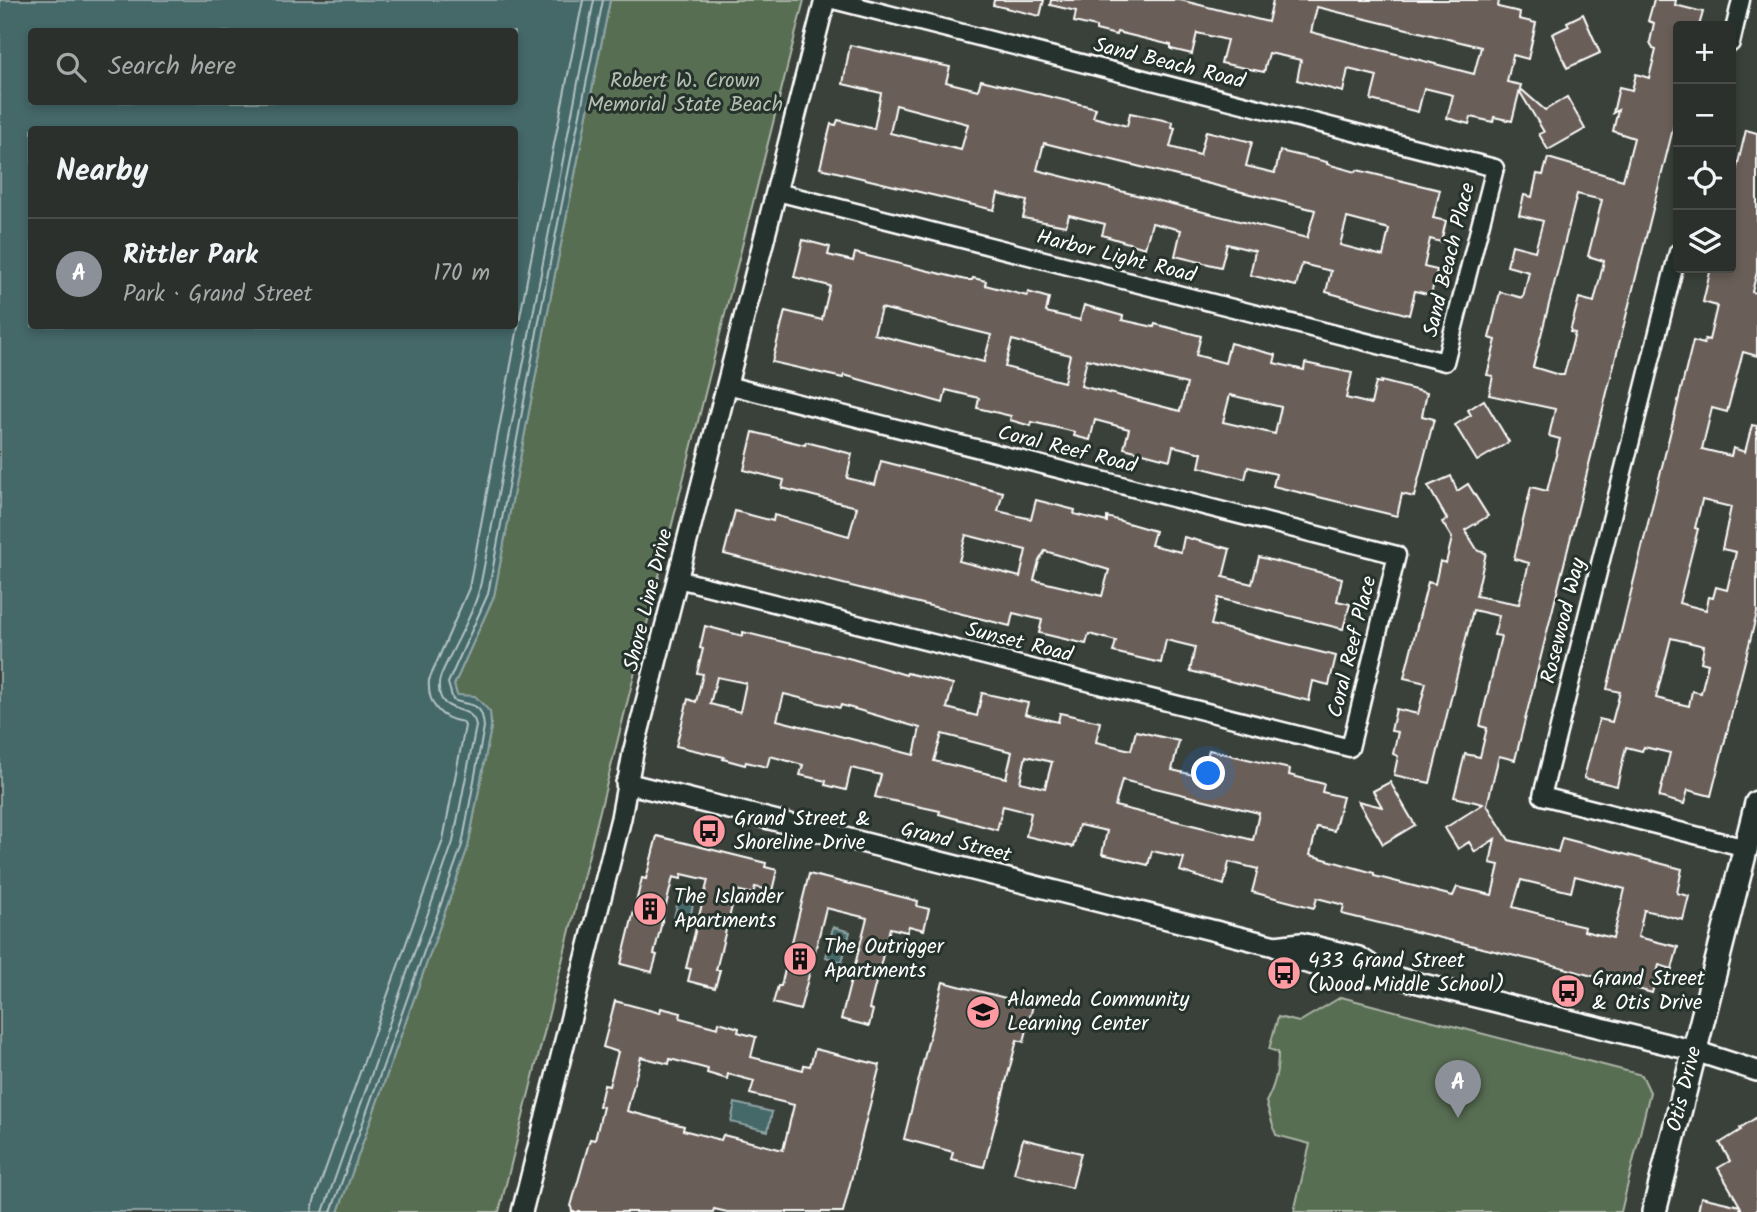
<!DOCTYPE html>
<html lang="en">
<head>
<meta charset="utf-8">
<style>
	:root { --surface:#2c302c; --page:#343834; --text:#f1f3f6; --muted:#a6a9a9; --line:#484b48; --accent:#8c9099 }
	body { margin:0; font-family:Kalam,sans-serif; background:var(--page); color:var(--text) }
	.controls { position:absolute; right:21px; top:21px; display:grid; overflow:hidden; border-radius:7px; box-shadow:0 4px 10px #0003 }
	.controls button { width:63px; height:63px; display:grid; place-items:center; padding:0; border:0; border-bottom:2px solid var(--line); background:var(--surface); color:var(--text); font:35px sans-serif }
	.you { position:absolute; left:1209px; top:774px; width:24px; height:24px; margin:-18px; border:5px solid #fff; border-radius:50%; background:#1a73e8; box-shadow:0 0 0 10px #1a73e833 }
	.badge { display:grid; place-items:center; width:46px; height:46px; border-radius:50%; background:var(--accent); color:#fff; font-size:23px; font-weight:700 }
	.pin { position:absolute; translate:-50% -58px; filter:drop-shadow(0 2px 4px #0008) }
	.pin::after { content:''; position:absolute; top:37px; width:24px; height:21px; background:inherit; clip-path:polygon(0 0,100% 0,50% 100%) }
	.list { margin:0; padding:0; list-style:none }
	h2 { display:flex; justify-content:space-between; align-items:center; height:91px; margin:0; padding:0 28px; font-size:30px }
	h2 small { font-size:23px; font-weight:400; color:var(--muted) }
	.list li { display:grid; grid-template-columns:46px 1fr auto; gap:21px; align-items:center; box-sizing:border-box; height:112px; padding:0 28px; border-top:2px solid var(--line) }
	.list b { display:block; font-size:26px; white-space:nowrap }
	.list p { margin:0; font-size:23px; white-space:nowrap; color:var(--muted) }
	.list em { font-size:23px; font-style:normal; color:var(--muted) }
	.icon { flex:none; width:38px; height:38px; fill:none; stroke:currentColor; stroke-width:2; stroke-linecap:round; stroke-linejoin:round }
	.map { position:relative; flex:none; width:1757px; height:1212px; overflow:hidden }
	.search { position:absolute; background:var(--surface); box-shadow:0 4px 10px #0003; left:28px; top:28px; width:490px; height:77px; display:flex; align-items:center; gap:18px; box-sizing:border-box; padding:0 24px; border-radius:7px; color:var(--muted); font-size:26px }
	.panel { position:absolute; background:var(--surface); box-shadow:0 4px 10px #0003; left:28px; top:126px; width:490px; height:203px; border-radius:7px }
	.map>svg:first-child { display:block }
</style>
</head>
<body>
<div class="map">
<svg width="1757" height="1212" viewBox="0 0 1757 1212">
	<rect width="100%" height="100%" fill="#3a403a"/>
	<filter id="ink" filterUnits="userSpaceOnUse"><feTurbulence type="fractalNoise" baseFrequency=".0143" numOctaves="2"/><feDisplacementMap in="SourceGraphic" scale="14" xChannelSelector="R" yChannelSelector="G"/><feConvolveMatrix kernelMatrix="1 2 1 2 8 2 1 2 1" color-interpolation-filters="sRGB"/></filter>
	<g filter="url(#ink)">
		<g fill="#596e52" stroke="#acb6a8" stroke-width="2">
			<polygon points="610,0 804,0 499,1212 338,1212 468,847 491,727 490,712 457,695 454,685 494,596 555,274"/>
			<path d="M1341,997L1642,1075L1650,1092L1621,1212H1294L1310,1144L1276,1135L1266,1102C1275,1085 1278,1071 1278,1052L1269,1049L1278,1017L1299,1022Z"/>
		</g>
		<g fill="#446869" stroke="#8fa4a5" stroke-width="2" fill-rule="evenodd">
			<path d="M0,0H610L555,274L494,596L454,685L457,695L475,696L490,712L491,727L468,847L338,1212H0ZM32,32H514V102H32ZM32,130H514V326H32Z"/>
			<polygon points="680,892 695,896 688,926 673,922"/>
			<polygon points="833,927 850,932 842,962 826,957"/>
			<polygon points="735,1103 772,1112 768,1131 731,1122"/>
		</g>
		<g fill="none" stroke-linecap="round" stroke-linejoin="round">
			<g stroke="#b4c3c3" stroke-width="2">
				<path d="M312,1212L314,1201L443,840L465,726L463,722C440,719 427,704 429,680L469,588L529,269L583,0"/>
				<path d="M323,1212L453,842L476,726C473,701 437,719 439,684C439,676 445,667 448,660C460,635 476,608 481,582C517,388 555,194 594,0"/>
				<path d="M331,1212L462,845L484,727C482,700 471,707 453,700L448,683L488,594L548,273L603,0"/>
			</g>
		</g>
		<g fill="#6a5e58" stroke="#fff" stroke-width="2" fill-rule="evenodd">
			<polygon points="994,0 1044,0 1040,16 993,5"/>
			<path d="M1051,0H1180L1268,22L1273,0H1499L1498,7L1520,12L1519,19L1536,23L1528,59L1513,55L1507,82L1521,85L1512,121L1494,117L1493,122L1471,117L1469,124L1447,118L1453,95L1424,88L1418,112L1371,100L1377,76L1348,69L1343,92L1297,80L1301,60L1269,53L1264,72L1221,63L1227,40L1197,33L1192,54L1171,49V45L1117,32L1116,35L1096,30V27L1074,22L1076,11L1050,5ZM1317,7L1481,47L1474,74L1311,32Z"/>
			<path d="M1654,0H1676L1675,5L1703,12L1699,26H1678V109L1515,760L1499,756L1487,805L1509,840L1558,852L1562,838L1682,869L1677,893L1689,896L1683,920L1644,910L1638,937L1678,947L1672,969L1659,965L1652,993L1557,966L1342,914L1344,905L1317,898L1314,908L1252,892L1258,869L1229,862L1224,885L1180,871L1184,858L1152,851L1148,865L1102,854L1107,831L1079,825L1073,847L1026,836L1031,813L1003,806L997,830L939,814L940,811L875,797L881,775L851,768L846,790L825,785L826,781L800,775L803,765L770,756L767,767L746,762L745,765L723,759L724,757L676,746L688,699L696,702L703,674L697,673L703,649L700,648L705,626L743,636V632L852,659L906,675L907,673L953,684L947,708L977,716L982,693L1028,703L1025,714L1058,722L1060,713L1100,722L1096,742L1131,750L1136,731L1179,741L1172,770L1202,777L1209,750L1290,769L1289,775L1324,784L1322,792L1343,797L1334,831L1317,827L1310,855L1374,873V876L1453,896L1457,887L1492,895L1499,865L1490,863L1495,839L1475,852L1469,842L1458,849L1445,828L1483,804L1454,797L1465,754L1480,757L1487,728L1480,726L1501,636L1494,635L1499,616L1473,610L1430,783L1394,775L1398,756L1393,754L1398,732L1391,731L1396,709L1418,714L1426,683L1404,678L1428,582L1435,584L1440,561L1446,563L1452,538L1442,522L1447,519L1428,486L1451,476L1457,491L1468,484L1488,516L1465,530L1478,551L1486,553L1476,596L1519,604L1529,563L1514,559L1531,487L1547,491L1560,439L1549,436L1555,409L1489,395L1493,376L1487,375L1496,340L1489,338L1500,292L1523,298L1529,272L1507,266L1512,245L1535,251L1543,221L1519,215L1524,195L1532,197L1537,174L1543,175L1548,158L1623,180L1634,138L1613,131L1618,110L1613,113L1619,87L1632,90L1636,74L1649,78L1656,50L1653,49L1650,42L1654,23L1648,21ZM1577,194L1602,200L1588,256L1604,261L1594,302L1579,298L1570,332L1575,333L1564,375H1559L1533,367ZM717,677L746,683L740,712L710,704ZM784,694L840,708L841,705L920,728L914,755L777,720ZM942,734L1012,752L1006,778L934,761ZM1026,756L1052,762L1045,788L1020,782ZM1122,780L1259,813L1253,840L1115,806ZM1575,876L1625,889L1613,938L1584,931L1585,927L1563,922V920L1513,907L1521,880L1571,892Z"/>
			<polygon points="1583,14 1600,53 1567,68 1552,34 1569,26 1567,22"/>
			<path d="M850,45L950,67L946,82L978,90L981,80L1096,108L1093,117L1127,126L1130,113L1173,122L1172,127L1175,128L1170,147L1200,155L1206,131L1252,142L1246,166L1275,173L1280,151L1327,162V164L1356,172L1357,170L1440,190L1433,218L1446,221L1441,242L1430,239L1424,267L1437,270L1431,295L1415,291L1409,315L1326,292L1331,271L1302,264L1296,286L1250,275L1255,251L1227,244L1221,267L1175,256L1181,230L1152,223L1145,248L1102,235L1105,224L1069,215L1066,226L1023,218L1027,201L998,194L994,210L820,168L831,124L836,125L838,120L874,129L881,93L843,84ZM896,105L968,124L961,150L890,133ZM1044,143L1315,210L1307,238L1037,170ZM1347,218L1389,229L1383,256L1340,245Z"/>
			<polygon points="1522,90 1545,110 1567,97 1585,129 1548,150 1539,134 1544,132 1520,92"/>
			<path d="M1746,130L1757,133V272L1752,292L1757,293V356L1743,352L1727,412L1712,408L1702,449L1731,456L1733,448L1745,452L1752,425L1757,426V613L1711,796L1688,790L1684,804L1659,797L1670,753L1644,747L1642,751L1626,747L1617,786L1584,778L1599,719L1612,722L1620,692L1607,689L1693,341L1704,344L1705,339L1709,340L1717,306L1703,302L1711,268H1731V192ZM1702,500L1731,507L1722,549L1736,552L1727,590L1716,587L1713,598L1709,597L1706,610L1679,603L1698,529L1695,528ZM1671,638L1704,646L1701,662L1708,664L1701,693L1692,691L1689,706L1656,698Z"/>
			<path d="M803,240L830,247L828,255L853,261L855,253L966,280H972L973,278L986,281L985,285L1027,296L1028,292L1049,298L1046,312L1080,320L1084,305L1123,316L1122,320L1154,327L1155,324L1201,336L1196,355L1225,363L1230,343L1276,355L1274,363L1304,370L1305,363L1352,373L1346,398L1371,404L1376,382L1381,383V381L1427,393L1422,416L1434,419L1414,497L1402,494L1397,516L1273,486L1276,474L1248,467L1245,479L1199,467L1202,453L1173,446L1170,460L1124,448L1129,429L1095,420L1090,440L1074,436L1075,432L1032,422L1031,426L1010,420L1011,416L977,408L979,398L946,390L943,403L844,375L843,378L772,362L785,311L822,320L823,315L830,286L794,277ZM881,308L991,335L984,362L874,334ZM1012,340L1070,355L1064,382L1005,367ZM1087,359L1187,384L1180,411L1081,386ZM1230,395L1281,407L1275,434L1223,422Z"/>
			<polygon points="1484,400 1509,442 1477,461 1455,425 1471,415 1468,410"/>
			<path d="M753,432L805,445L806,442L852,454L847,478L875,485L881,461L1003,492L998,511L1031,519L1036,500L1075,510L1074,514L1107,522V517L1155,531L1151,545L1181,552L1184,537L1230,549L1223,577L1252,584L1259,557L1342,578L1337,601L1350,604L1343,629L1218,598L1211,625L1336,656L1329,685L1313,681L1309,701L1190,671L1195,647L1166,640L1161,663L1113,652L1116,641L1089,634L1086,644L1039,633L1042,620L1013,613L1010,626L724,554L735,511L773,521L774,515L849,536L857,507L782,488L784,480L744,470ZM966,535L1026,550L1020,577L959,561ZM1045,551L1109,570L1102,596L1034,580L1039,561Z"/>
			<polygon points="1390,782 1415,825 1383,844 1358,801 1382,807 1373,791"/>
			<polygon points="657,836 766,863 765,867 777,870 772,891 755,887 753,894 736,890 716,970 720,970 715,988 688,981 691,969 686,968 708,880 682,874 681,879 673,877 654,954 657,955 652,972 621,964 642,878 646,879"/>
			<polygon points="809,874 918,901 917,906 929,909 924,930 909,926 907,932 890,928 869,1009 873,1010 869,1026 841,1019 867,918 826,908 800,1010 773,1003 778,986 781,986"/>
			<polygon points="943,982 1033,1005 1024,1042 1017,1040 984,1167 951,1159 953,1152 904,1139"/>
			<path d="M615,1001L660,1013L661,1008L681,1013L680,1018L718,1028L719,1022L739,1028L738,1032L756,1037L751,1057L803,1070L804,1065L810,1066L815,1049L880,1065L843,1212H727L714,1209L713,1212H572L571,1206L590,1139L595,1140L603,1107L599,1106L604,1085L609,1086L618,1052L603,1047ZM641,1057L669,1064L670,1059L708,1069L707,1073L727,1079L728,1074L754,1081L750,1094L794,1105L783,1150L723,1135L721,1140L683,1130L684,1126L627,1111Z"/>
			<polygon points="1757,1117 1757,1212 1743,1212 1740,1207 1740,1212 1698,1212 1701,1197 1740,1206 1718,1168 1730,1161 1720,1143 1741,1130 1740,1128"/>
			<polygon points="1023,1139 1081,1153 1072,1188 1014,1173"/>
		</g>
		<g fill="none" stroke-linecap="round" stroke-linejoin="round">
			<g stroke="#fff" stroke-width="21">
				<g id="minor">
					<polyline points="1731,43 1741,0"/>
					<polyline points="777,192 1445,362 1495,168 833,0"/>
					<polyline points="1678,252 1542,796 1746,848"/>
					<polyline points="678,579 1350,748 1397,555 727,385"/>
				</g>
			</g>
			<g stroke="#fff" stroke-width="24">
				<g id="tertiary">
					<polyline points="626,783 1275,946 1299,961 1357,976 1386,975 1695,1051 1757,1071"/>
					<polyline points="1275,946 1301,943 1359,957 1386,975"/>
					<polyline points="522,1212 621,818 633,753 825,0"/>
				</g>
			</g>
			<g stroke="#fff" stroke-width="28">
				<polyline id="secondary" points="1654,1212 1757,803"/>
			</g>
			<use href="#minor" stroke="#26332d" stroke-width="16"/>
			<use href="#tertiary" stroke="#26332d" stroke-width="19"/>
			<use href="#secondary" stroke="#26332d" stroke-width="23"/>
		</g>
	</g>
	<defs>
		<g id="bus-disc" transform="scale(1.75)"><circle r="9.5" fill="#ff9aa2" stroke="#26332d"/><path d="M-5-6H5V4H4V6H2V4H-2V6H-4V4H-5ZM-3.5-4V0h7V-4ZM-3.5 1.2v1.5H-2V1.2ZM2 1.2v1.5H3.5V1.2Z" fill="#111"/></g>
		<g id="building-disc" transform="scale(1.75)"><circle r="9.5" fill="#ff9aa2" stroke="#26332d"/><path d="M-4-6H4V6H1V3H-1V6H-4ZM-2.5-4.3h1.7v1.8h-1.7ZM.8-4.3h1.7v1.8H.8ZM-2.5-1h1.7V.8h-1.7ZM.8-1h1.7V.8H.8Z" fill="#111"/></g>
		<g id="school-disc" transform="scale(1.75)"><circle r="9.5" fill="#ff9aa2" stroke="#26332d"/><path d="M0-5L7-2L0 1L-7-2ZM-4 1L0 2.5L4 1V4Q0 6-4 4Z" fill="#111"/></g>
	</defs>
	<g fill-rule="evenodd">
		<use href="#bus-disc" x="709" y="831"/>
		<use href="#building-disc" x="650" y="909"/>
		<use href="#building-disc" x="800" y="959"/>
		<use href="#bus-disc" x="1284" y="973"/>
		<use href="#bus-disc" x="1568" y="991"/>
		<use href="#school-disc" x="983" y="1012"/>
	</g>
	<g text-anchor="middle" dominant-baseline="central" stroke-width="6" stroke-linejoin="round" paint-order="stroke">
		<g font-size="21" fill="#fff" stroke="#26332d">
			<text transform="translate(1169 64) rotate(14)">Sand Beach Road</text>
			<text transform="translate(1116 257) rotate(14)">Harbor Light Road</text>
			<text transform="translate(1450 260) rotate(-76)">Sand Beach Place</text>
			<text transform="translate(1067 450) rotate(14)">Coral Reef Road</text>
			<text transform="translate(649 600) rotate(-76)">Shore Line Drive</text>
			<text transform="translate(1564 621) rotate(-76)">Rosewood Way</text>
			<text transform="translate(1019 643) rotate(14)">Sunset Road</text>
			<text transform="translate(1353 647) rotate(-76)">Coral Reef Place</text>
			<text transform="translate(956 843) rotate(14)">Grand Street</text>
			<text transform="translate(1685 1089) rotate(-76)">Otis Drive</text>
		</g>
		<g font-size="21" fill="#b4beb1" stroke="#26332d">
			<text x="685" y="81">Robert W. Crown<tspan x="685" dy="24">Memorial State Beach</tspan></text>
		</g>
		<g font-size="21" fill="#fff" stroke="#26332d" text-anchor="start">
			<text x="734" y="819">Grand Street &amp;<tspan x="734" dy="24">Shoreline Drive</tspan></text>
			<text x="674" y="897">The Islander<tspan x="674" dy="24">Apartments</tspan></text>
			<text x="824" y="947">The Outrigger<tspan x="824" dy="24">Apartments</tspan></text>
			<text x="1308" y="961">433 Grand Street<tspan x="1308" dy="24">(Wood Middle School)</tspan></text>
			<text x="1592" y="979">Grand Street<tspan x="1592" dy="24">&amp; Otis Drive</tspan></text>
			<text x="1007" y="1000">Alameda Community<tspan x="1007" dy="24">Learning Center</tspan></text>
		</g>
	</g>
</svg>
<div class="controls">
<button>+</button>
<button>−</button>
<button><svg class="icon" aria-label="locate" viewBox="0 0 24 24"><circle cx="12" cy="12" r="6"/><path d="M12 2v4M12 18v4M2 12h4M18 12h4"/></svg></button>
<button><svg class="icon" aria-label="layers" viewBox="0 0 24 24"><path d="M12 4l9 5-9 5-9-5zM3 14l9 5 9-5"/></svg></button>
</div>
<div class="you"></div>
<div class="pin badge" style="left:1458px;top:1118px">A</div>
<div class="search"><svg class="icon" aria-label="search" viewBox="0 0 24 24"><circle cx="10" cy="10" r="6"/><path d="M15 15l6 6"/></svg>Search here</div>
<section class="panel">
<h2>Nearby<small></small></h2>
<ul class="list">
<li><span class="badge">A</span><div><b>Rittler Park</b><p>Park · Grand Street</p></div><em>170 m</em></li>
</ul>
</section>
</div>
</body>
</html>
